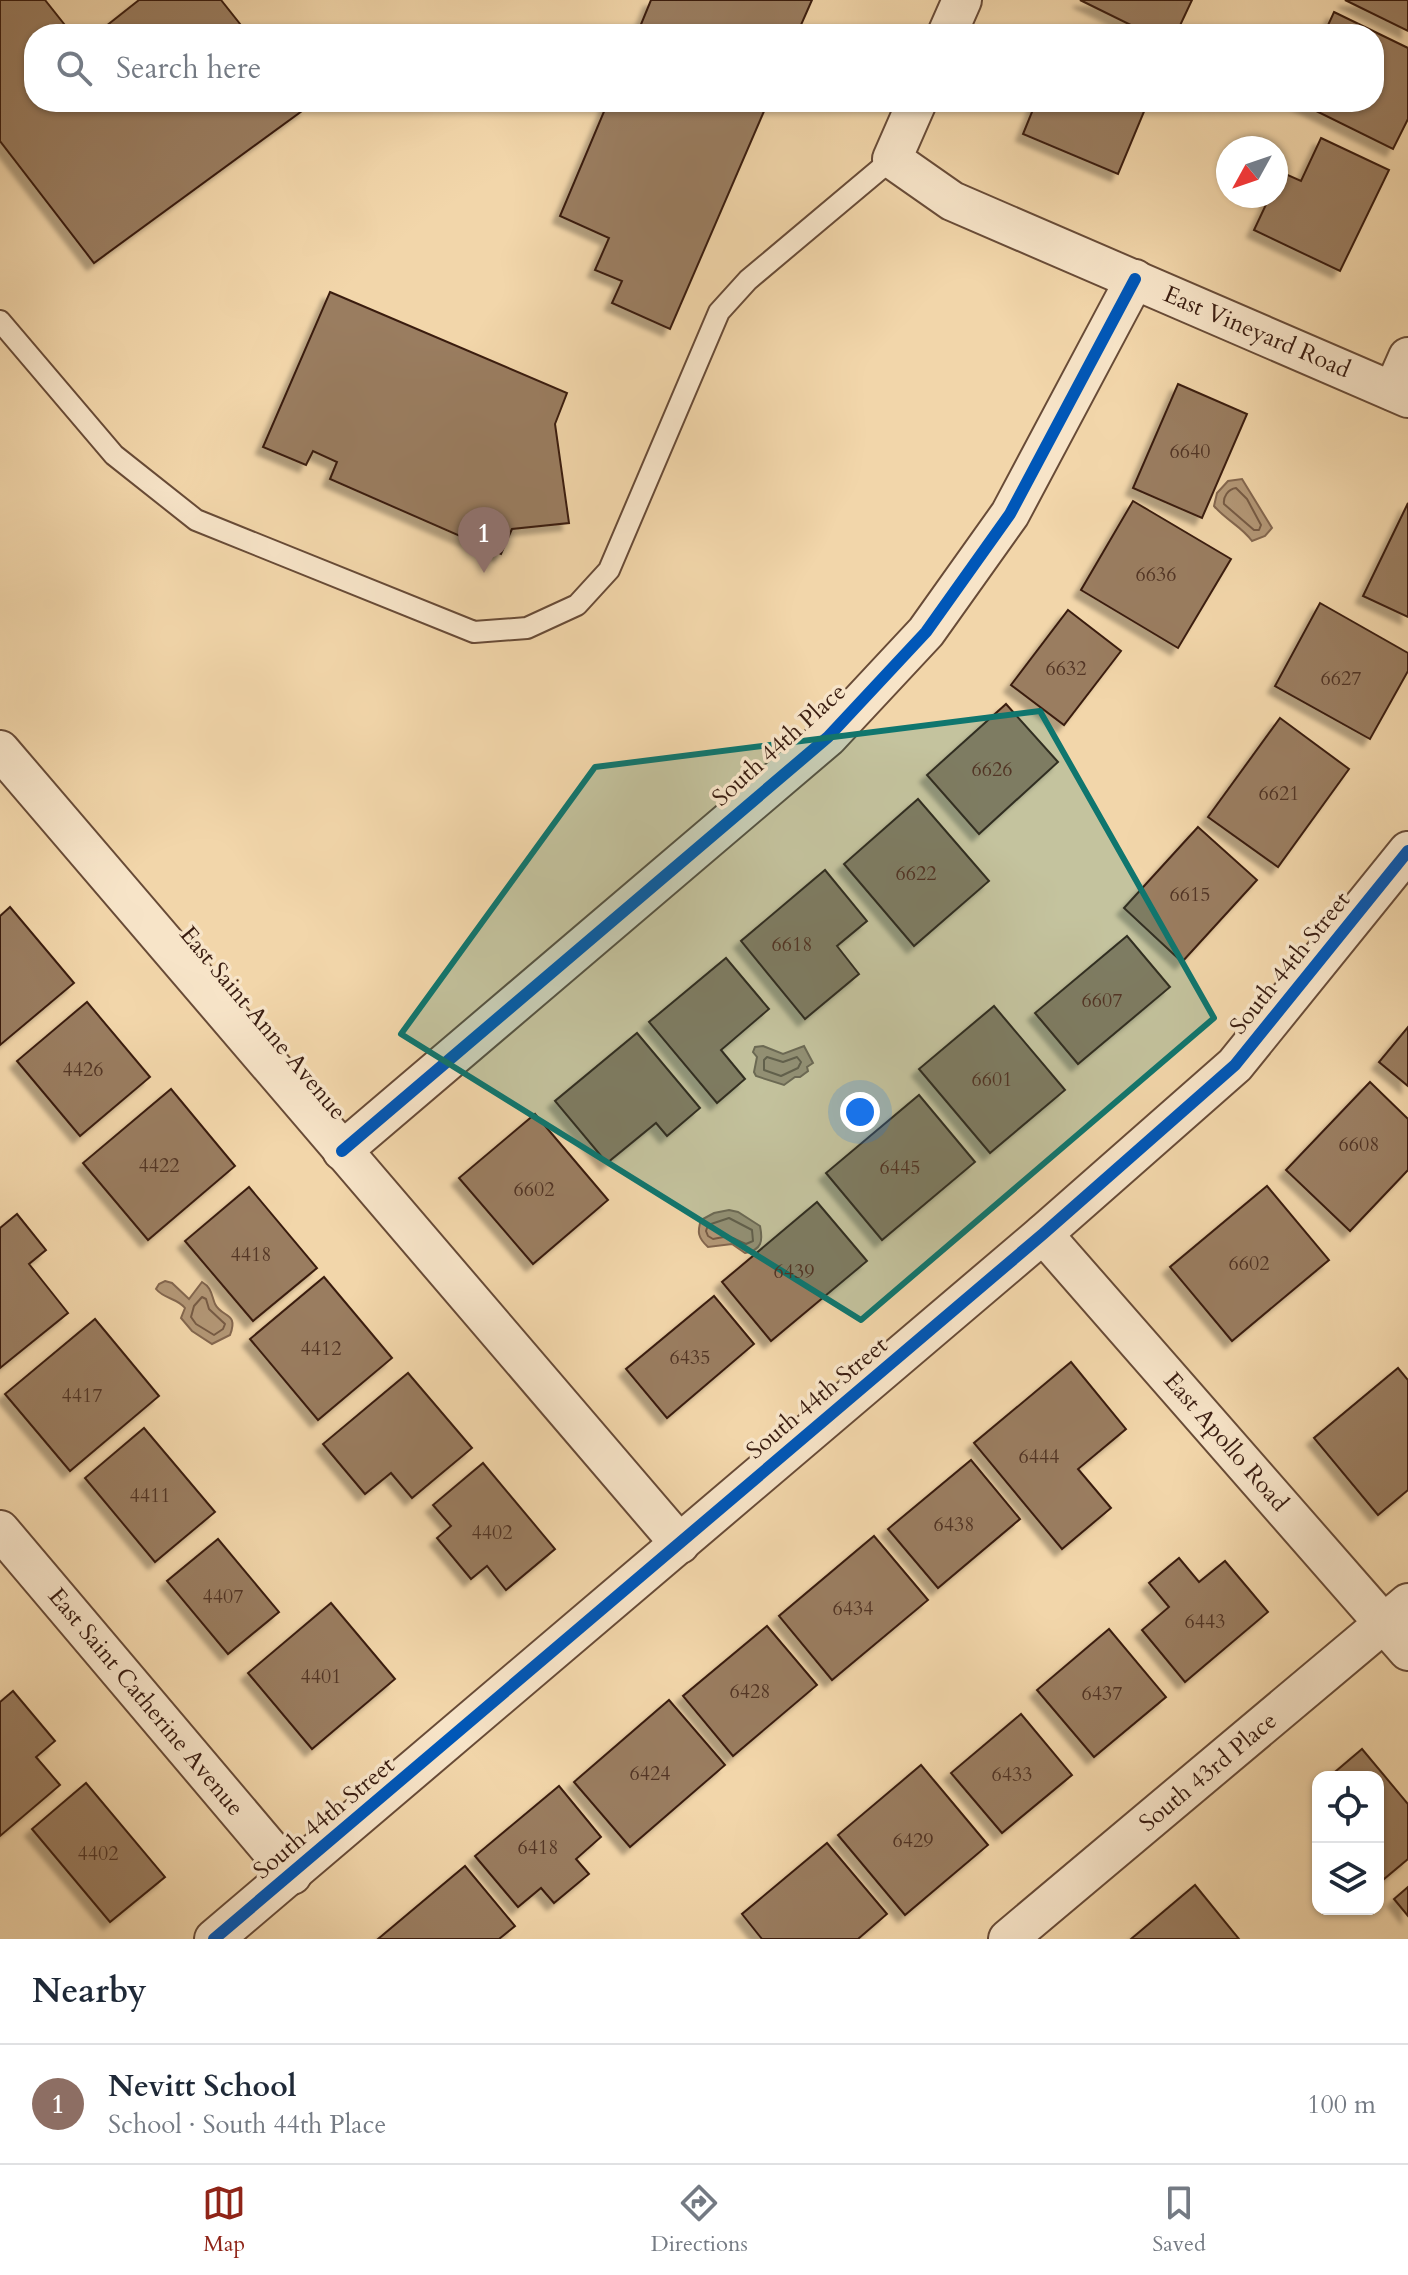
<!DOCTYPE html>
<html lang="en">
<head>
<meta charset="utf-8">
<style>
	:root { --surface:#fff; --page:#f2f2f3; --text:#1f2937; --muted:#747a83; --line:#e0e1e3; --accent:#8f2418 }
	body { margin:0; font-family:Cardo,serif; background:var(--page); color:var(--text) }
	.controls { position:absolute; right:24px; bottom:24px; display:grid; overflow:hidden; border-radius:16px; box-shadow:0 2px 6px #0004 }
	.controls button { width:72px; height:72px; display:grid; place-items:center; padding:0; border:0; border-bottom:2px solid var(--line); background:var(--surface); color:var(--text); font:40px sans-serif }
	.compass { position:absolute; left:1216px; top:136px; width:72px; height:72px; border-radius:50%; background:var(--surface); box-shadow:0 2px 6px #0004; rotate:230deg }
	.you { position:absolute; left:860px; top:1112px; width:28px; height:28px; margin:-20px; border:6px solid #fff; border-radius:50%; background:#1a73e8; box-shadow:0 0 0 12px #1a73e833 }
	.badge { display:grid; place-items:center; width:52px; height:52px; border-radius:50%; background:var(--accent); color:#fff; font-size:26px; font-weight:700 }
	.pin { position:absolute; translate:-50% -66px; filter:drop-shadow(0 2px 4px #0008) }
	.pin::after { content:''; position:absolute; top:42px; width:28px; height:24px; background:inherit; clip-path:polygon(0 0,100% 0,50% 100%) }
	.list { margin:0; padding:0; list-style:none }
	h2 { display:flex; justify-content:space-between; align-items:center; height:104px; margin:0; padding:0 32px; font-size:34px }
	h2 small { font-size:26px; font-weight:400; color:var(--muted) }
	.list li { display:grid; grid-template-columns:52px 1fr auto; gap:24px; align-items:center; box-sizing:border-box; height:120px; padding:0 32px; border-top:2px solid var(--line) }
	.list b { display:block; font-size:30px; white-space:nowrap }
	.list p { margin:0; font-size:26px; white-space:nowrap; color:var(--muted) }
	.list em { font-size:26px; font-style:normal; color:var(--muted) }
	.icon { flex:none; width:44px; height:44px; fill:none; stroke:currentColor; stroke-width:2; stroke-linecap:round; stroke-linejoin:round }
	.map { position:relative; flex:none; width:1408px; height:1939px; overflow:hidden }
	.search { position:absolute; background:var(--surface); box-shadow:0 2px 6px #0004; left:24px; right:24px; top:24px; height:88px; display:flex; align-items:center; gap:20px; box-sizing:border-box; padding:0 28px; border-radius:32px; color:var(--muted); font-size:30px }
	.sheet { height:224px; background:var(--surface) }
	nav { display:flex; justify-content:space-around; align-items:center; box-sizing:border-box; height:112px; border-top:2px solid var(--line); background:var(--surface); font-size:22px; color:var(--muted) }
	nav a { display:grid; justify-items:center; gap:4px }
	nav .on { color:var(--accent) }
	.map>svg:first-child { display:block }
</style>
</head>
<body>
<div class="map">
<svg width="1408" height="1939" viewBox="0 0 1408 1939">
	<defs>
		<filter id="shadow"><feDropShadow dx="-7" dy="7" stdDeviation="2" flood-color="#0004"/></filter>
	</defs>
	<rect width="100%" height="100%" fill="#f2d6aa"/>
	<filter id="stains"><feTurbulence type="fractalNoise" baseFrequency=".0025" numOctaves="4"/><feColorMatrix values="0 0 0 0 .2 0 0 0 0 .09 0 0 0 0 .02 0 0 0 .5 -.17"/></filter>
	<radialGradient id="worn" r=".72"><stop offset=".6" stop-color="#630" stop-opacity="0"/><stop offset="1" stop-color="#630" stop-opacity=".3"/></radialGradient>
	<g fill="#b39776" stroke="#83664e" stroke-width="2">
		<path d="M1242,479L1272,528L1265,536L1252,541C1242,527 1226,520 1214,506L1217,493L1228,481Z"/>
		<polygon points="763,1046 783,1054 804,1046 813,1063 807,1067 808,1071 800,1077 795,1077 784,1085 756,1076 754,1072 757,1057 753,1052 755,1047"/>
		<path d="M729,1210L738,1212L760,1226C763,1241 762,1250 745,1253L732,1244L708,1247C698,1238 697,1232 701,1220L714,1213Z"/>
		<path d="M165,1281L172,1283L189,1299L202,1282C212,1288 211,1294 215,1304C222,1318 239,1312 230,1335L212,1344L192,1331L181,1318L185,1308C177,1298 164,1299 156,1289L159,1284Z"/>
	</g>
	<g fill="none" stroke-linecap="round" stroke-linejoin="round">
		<g stroke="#765a44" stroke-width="2">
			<path d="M1236,488L1247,499L1261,525L1259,530H1254L1224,504C1223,497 1228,489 1236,488Z"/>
			<polygon points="767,1057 783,1062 797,1057 801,1062 798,1068 781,1076 764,1070 764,1060"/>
			<path d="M729,1218L752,1230L753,1241L746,1244C728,1236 733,1235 713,1239L708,1236L706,1231L708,1225Z"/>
			<polygon points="202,1297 206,1299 209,1309 225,1324 223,1329 214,1335 196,1324 191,1317 194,1306"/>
		</g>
	</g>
	<g fill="#9a7d61" stroke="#3a1d11" stroke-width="2" filter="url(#shadow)">
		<polygon points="0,0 45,0 72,34 34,34 34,102 301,102 306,108 94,263 0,141"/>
		<polygon points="139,0 221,0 248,34 96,34"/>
		<polygon points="651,0 812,0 797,34 637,34"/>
		<polygon points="1080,0 1192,0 1176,34 1149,34"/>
		<polygon points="1345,0 1408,0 1408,31"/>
		<polygon points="1334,12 1408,48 1408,119 1393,149 1298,102 1374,102 1374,34 1324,34"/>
		<polygon points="608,102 768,102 670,329 612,303 622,281 595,270 609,238 560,216"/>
		<polygon points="1036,102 1148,102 1118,174 1023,134"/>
		<polygon points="1321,138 1389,170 1340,271 1254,230 1270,196 1276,196 1276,184 1281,172 1301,181"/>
		<polygon points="330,292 567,393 555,424 569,523 512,529 501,554 330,479 337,462 313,451 306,465 263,447"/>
		<polygon points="1178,384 1247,414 1202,518 1133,488"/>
		<polygon points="1133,501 1231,559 1178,648 1081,590"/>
		<polygon points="1408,503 1408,617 1363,596"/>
		<polygon points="1320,603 1408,653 1408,671 1370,739 1275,686"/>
		<polygon points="1068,610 1121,651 1064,725 1011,685"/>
		<polygon points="1006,704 1058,762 979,834 927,775"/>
		<polygon points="1280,718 1349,769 1278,867 1208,817"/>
		<polygon points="918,799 989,881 914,946 844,864"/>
		<polygon points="1198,827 1257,880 1182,962 1124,908"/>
		<polygon points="825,870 867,921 837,946 859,974 805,1019 741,941"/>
		<polygon points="10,907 74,983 0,1045 0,916"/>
		<polygon points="1127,936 1170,987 1078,1064 1035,1013"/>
		<polygon points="726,958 769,1009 721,1050 745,1079 717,1103 649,1022"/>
		<polygon points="87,1002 150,1077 80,1136 17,1061"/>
		<polygon points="994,1006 1065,1090 990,1153 919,1069"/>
		<polygon points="1408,1027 1408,1086 1379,1062"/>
		<polygon points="637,1033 700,1108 667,1136 656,1123 607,1163 555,1101"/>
		<polygon points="1370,1082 1408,1119 1408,1170 1350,1231 1286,1170"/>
		<polygon points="171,1089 235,1166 148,1240 83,1163"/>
		<polygon points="919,1095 975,1162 882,1240 826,1173"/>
		<polygon points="535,1114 608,1200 533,1264 459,1178"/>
		<polygon points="1267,1186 1329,1260 1232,1341 1170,1267"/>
		<polygon points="249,1187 317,1268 253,1321 185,1241"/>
		<polygon points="817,1202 867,1261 771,1341 722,1282"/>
		<polygon points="17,1214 46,1250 29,1264 68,1313 0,1368 0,1228"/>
		<polygon points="324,1277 392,1358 318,1420 250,1339"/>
		<polygon points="714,1296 754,1344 667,1418 626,1369"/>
		<polygon points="95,1319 159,1396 70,1471 5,1394"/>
		<polygon points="1071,1362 1126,1429 1078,1469 1111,1508 1062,1549 974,1443"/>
		<polygon points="1398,1368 1408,1380 1408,1490 1378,1515 1314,1438"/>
		<polygon points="408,1373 472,1448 412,1498 391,1473 365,1494 323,1444"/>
		<polygon points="144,1428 215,1512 155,1562 85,1478"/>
		<polygon points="971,1460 1020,1519 938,1588 888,1529"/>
		<polygon points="483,1463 555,1549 506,1590 487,1566 471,1579 437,1538 451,1526 433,1505"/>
		<polygon points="874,1536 928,1600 832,1680 779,1616"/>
		<polygon points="218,1539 279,1612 228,1654 167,1581"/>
		<polygon points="1179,1558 1199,1582 1225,1561 1268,1612 1185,1682 1142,1630 1169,1607 1149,1583"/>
		<polygon points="331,1603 395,1679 312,1749 248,1673"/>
		<polygon points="767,1626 817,1685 733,1756 683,1696"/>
		<polygon points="1109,1629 1166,1697 1094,1757 1037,1690"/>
		<polygon points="13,1691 55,1741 36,1757 60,1785 0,1836 0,1702"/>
		<polygon points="669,1700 725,1765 630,1847 574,1782"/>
		<polygon points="1021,1714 1072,1775 1002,1833 951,1773"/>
		<polygon points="1362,1749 1408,1804 1408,1859 1384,1879 1378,1872 1378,1777 1329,1777"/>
		<polygon points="921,1765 988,1845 905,1915 838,1835"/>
		<polygon points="86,1783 165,1877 110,1922 32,1829"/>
		<polygon points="559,1786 601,1837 576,1859 589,1874 554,1903 541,1888 518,1907 475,1856"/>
		<polygon points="827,1843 887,1914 858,1939 762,1939 742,1914"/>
		<polygon points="465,1866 515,1926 499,1939 378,1939"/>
		<polygon points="1195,1885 1239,1939 1131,1939"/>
		<polygon points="1408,1887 1408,1916 1394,1899"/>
	</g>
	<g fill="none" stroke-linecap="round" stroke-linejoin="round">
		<g stroke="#684b37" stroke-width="24">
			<polyline id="service" points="0,321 114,455 196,520 474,632 527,628 577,605 609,570 719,312 748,280 892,159"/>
		</g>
		<g stroke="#684b37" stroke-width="42">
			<g id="minor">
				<polyline points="947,34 962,0"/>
				<polyline points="917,102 892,159 952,201 1408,398"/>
				<polyline points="1393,391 1408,357"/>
				<polyline points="0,750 680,1544"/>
				<polyline points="342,1151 828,737 926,632 1010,514 1135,279"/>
				<polyline points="1043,1234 1408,1651"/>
				<polyline points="0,1530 292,1875"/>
				<polyline points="214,1939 1043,1234 1235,1065 1408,851"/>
				<polyline points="1008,1939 1408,1603"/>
			</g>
		</g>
		<use href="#service" stroke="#f7e4c8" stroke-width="20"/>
		<use href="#minor" stroke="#f7e4c8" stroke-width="38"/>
		<g stroke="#f7e4c8" stroke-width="17">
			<g id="cycleway">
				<polyline points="342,1151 828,737 926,632 1010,514 1135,279"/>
				<polyline points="214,1939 1043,1234 1235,1065 1408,851"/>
			</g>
		</g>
		<use href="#cycleway" stroke="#0057b8" stroke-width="12"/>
	</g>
	<path fill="#0f766e" fill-opacity="0.2" stroke="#0f766e" stroke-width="6" stroke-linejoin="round" d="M1040,711L1214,1018L861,1320L401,1034L595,767Z"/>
	<g text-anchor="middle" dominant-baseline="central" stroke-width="7" stroke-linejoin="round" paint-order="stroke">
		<g font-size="20" fill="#523525">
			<text x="1190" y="451">6640</text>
			<text x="1156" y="574">6636</text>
			<text x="1066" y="668">6632</text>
			<text x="1341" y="678">6627</text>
			<text x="992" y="769">6626</text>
			<text x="1279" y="793">6621</text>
			<text x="916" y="873">6622</text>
			<text x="1190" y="894">6615</text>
			<text x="792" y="944">6618</text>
			<text x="1102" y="1000">6607</text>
			<text x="83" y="1069">4426</text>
			<text x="992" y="1079">6601</text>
			<text x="1359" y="1144">6608</text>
			<text x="159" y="1165">4422</text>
			<text x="900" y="1167">6445</text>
			<text x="534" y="1189">6602</text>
			<text x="251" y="1254">4418</text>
			<text x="1249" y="1263">6602</text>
			<text x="794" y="1271">6439</text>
			<text x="321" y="1348">4412</text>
			<text x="690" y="1357">6435</text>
			<text x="82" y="1395">4417</text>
			<text x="1039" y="1456">6444</text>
			<text x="150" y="1495">4411</text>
			<text x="954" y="1524">6438</text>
			<text x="492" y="1532">4402</text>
			<text x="223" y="1596">4407</text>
			<text x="853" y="1608">6434</text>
			<text x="1205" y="1621">6443</text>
			<text x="321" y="1676">4401</text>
			<text x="750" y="1691">6428</text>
			<text x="1102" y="1693">6437</text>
			<text x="650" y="1773">6424</text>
			<text x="1012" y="1774">6433</text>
			<text x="913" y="1840">6429</text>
			<text x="538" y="1847">6418</text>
			<text x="98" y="1853">4402</text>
		</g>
		<g font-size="24" fill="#3a1d11" stroke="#f7e4c8">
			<text transform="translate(1257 332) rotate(23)">East Vineyard Road</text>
			<text transform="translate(779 745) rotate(-42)">South 44th Place</text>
			<text transform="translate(1290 963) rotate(-51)">South 44th Street</text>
			<text transform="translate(263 1023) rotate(50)">East Saint Anne Avenue</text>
			<text transform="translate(817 1398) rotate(-40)">South 44th Street</text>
			<text transform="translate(1226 1442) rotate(49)">East Apollo Road</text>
			<text transform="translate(146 1702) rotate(50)">East Saint Catherine Avenue</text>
			<text transform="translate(1208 1772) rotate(-40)">South 43rd Place</text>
			<text transform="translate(324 1818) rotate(-40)">South 44th Street</text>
		</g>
	</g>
	<rect width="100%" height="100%" filter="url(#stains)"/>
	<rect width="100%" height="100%" fill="url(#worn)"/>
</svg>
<div class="controls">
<button><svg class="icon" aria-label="locate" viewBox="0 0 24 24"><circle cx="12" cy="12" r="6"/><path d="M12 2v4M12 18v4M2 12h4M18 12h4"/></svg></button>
<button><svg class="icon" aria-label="layers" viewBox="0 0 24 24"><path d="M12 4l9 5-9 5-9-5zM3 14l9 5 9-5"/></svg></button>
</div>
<svg class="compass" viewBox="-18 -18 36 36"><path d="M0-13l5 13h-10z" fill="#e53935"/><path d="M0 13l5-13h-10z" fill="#747a83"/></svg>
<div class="you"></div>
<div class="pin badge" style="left:484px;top:573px;background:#8d6e63">1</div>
<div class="search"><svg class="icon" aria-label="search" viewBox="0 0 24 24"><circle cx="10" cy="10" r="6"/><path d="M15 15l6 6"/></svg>Search here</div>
</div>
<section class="sheet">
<h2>Nearby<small></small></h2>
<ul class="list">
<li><span class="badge" style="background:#8d6e63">1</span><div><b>Nevitt School</b><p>School · South 44th Place</p></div><em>100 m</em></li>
</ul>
</section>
<nav>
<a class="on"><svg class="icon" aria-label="map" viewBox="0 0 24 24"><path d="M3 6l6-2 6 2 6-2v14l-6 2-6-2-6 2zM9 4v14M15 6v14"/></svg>Map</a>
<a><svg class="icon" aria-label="directions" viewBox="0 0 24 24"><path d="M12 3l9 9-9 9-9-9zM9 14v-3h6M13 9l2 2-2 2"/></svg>Directions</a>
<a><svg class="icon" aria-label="saved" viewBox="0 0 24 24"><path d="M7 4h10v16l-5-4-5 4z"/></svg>Saved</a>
</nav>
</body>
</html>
